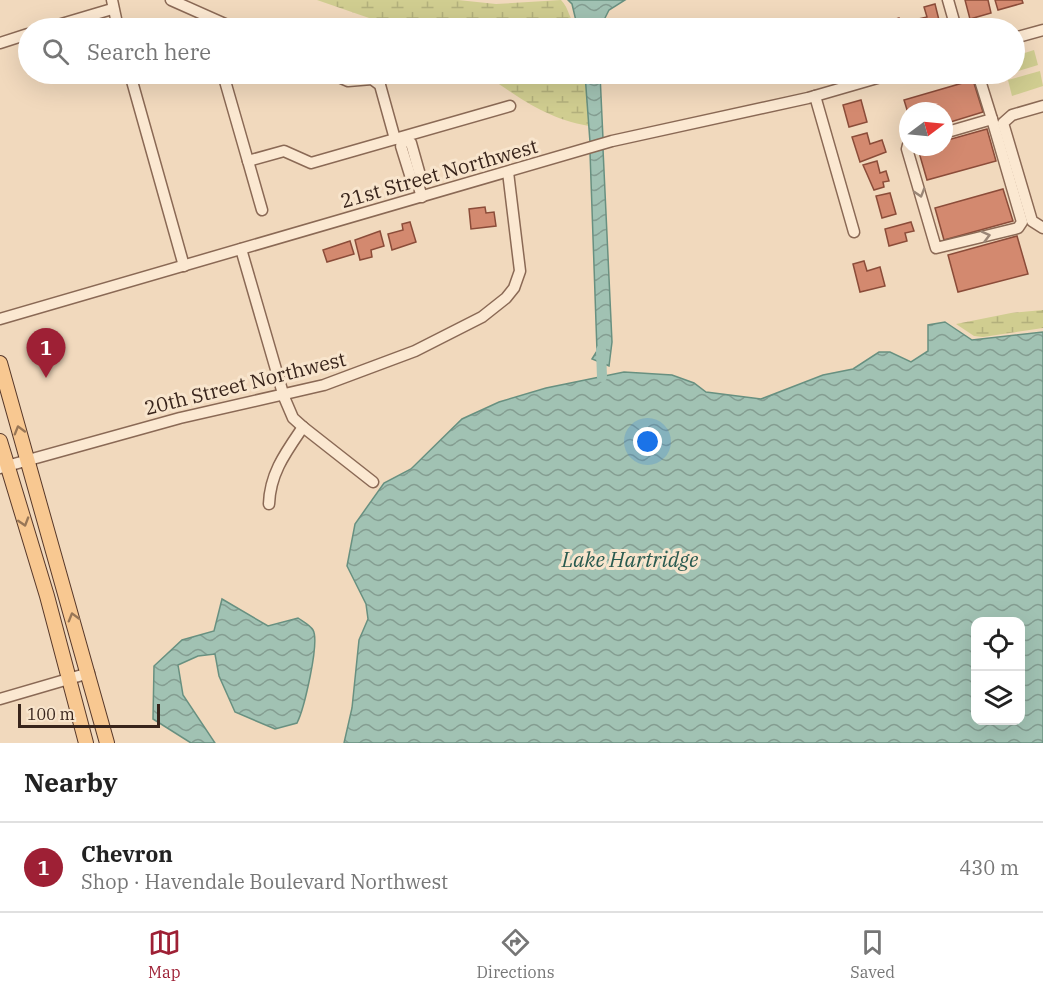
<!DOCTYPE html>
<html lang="en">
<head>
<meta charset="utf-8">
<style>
	:root { --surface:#fff; --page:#f2f2f2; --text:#222; --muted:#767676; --line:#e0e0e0; --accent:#9e2035 }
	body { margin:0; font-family:"IBM Plex Serif",serif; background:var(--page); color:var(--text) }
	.controls { position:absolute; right:18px; bottom:18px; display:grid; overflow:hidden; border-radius:12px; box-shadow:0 6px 24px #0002 }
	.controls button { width:54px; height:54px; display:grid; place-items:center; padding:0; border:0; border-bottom:2px solid var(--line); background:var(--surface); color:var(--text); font:30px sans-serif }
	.compass { position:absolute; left:899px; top:102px; width:54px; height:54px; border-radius:50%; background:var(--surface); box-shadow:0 6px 24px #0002; rotate:74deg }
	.scale { position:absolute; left:18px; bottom:15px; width:142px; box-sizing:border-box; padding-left:6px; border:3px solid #38241b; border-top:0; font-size:16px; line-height:21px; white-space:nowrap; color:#38241b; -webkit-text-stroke:4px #f8e5cd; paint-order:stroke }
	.you { position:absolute; left:648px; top:442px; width:21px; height:21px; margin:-15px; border:4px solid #fff; border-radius:50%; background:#1a73e8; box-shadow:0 0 0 9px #1a73e833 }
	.badge { display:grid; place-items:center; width:39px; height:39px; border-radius:50%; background:var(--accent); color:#fff; font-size:20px; font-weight:700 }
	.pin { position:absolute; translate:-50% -50px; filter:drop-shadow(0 2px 3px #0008) }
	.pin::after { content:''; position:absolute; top:32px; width:21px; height:18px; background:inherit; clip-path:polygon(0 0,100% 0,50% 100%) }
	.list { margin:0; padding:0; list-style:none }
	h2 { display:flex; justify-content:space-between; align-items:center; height:78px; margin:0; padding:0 24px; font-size:26px }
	h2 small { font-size:20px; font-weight:400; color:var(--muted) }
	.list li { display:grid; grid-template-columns:39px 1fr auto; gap:18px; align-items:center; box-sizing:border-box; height:90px; padding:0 24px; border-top:2px solid var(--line) }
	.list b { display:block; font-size:22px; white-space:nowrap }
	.list p { margin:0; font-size:20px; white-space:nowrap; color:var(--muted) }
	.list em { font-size:20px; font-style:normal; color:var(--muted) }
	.icon { flex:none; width:33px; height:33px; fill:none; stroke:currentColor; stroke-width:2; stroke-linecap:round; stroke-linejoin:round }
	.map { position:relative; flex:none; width:1043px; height:743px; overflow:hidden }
	.search { position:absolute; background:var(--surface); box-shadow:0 6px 24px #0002; left:18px; right:18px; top:18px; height:66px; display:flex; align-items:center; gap:15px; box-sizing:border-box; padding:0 21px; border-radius:33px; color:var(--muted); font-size:22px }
	.sheet { height:168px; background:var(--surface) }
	nav { display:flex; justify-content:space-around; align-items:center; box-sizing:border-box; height:84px; border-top:2px solid var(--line); background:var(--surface); font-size:16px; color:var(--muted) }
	nav a { display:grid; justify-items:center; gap:3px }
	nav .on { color:var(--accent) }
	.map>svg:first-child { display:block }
</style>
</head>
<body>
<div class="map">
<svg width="1043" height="743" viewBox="0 0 1043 743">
	<defs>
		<pattern id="wetland-marsh" width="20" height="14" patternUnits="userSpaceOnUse" patternTransform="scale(1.5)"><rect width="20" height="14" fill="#d0cd90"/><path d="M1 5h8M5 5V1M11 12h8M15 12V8" fill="none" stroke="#b3b07c"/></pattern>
		<pattern id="water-waves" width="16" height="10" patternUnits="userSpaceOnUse" patternTransform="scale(1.5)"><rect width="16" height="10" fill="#a1c2b3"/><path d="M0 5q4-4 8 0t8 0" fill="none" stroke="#849d91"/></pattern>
	</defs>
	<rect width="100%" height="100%" fill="#f1d9bd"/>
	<g fill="#d0cd90">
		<polygon points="1034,50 1038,65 1015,72 1015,56"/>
		<polygon points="1040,71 1043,86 1012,96 1008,80"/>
	</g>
	<g fill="url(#wetland-marsh)">
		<path d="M317,0H458L496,4L561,0C570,9 568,20 579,28H398Z"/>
		<path d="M484,74H585L589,126C545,118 520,98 484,74Z"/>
		<polygon points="1043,310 1043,328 983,337 974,336 956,324 1011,313"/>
	</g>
	<g fill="url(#water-waves)" stroke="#689080" stroke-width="1.5" fill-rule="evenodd">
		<polygon points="568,0 625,0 609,10 604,20 592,27 576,21 572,4"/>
		<polygon points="585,74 600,74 603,139 590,142"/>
		<polygon points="603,149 612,342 609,366 592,359 597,351 590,152"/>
		<path d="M945,322L972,340L1043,332V743H344L352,708L359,640L368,619L366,604L347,566L355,524L384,483L411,469L462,419L499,402L546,388L624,372L672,375L694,383L706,392L761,399L823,375L853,369L879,352H890L911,362L928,351V325ZM976,622H1020V720H976Z"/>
		<path d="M222,599L268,626L298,618C302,621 310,625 313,630C320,642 304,709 297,723L275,729L235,712L219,676L215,654L198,656L178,665L183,695L215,743H191L153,719L154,666L182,640L214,631Z"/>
	</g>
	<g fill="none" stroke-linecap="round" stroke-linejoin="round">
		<polyline stroke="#a1c2b3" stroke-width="10" points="601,350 602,377"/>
	</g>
	<g fill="#d3896f" stroke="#8b4c39" stroke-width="1.5">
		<polygon points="965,0 988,0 991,13 970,19"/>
		<polygon points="995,0 1022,0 1023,3 998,10"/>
		<polygon points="935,4 941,28 917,28 914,20 927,17 924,7"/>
		<polygon points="899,18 901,24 909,21 911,28 885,28 884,23"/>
		<polygon points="872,21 874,28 846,28"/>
		<polygon points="973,80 983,112 944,124 944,111 908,111 908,113 904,100"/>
		<polygon points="861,100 867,122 849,127 843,105"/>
		<polygon points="987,129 996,161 927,180 918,149 944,147 944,141"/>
		<polygon points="867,133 870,144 882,140 886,152 860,162 852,137"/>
		<polygon points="877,161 880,173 886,171 889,181 883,182 884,187 874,190 863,165"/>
		<polygon points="1003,189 1013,221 944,240 935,208"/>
		<polygon points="890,193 896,214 882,218 876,196"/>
		<polygon points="485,207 486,213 494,212 496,226 471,229 469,209"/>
		<polygon points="410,222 416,242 392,250 388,234 403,230 402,224"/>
		<polygon points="911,222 914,231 905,233 907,241 889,246 885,229"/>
		<polygon points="380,231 384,246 371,250 372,257 360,260 355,240"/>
		<polygon points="1017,236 1028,274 958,292 948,255"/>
		<polygon points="350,241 354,254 327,262 323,250"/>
		<polygon points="864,261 867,271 880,267 885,286 860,292 853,264"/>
	</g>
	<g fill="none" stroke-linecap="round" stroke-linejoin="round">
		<g stroke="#8a6955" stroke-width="13">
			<g id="minor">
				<polyline points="112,0 118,28"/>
				<polyline points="171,0 234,28"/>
				<polyline points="948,0 956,28"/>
				<polyline points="48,28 112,9"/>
				<polyline points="1014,38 1043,30"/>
				<polyline points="0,43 28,34"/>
				<polyline points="130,74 184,266"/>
				<polyline points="223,74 248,161"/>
				<polyline points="332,74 348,81 372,79 380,85 395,139"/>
				<polyline points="978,74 992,119"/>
				<polyline points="815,96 854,232"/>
				<polyline points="1043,106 1012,115 1003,123 1032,221 1043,228"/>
				<polyline points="404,137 411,143 420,175 417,181"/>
				<polyline points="405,140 401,146 411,178 417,181 422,197"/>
				<polyline points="908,145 907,149 936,248 1018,228 1022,222 992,119 944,133"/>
				<polyline points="262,210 248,161 284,151 311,163 510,106"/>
				<polyline points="241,249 284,397 293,418 303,427 373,482"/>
				<polyline points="0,319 612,141 808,98 891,74"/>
				<polyline points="0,468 180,418 324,385 415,351 482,317 506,298 514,288 520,271 508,172"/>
				<path d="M269,504C270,473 286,452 303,427"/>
				<polyline points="0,699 89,673"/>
			</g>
		</g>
		<g stroke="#57382a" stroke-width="16">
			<g id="major">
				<polyline points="0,363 107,743"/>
				<polyline points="0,441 47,596 86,743"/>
			</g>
		</g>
		<use href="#minor" stroke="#fbe8d1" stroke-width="10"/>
		<use href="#major" stroke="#f8c891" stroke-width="14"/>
	</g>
	<defs><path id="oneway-chevron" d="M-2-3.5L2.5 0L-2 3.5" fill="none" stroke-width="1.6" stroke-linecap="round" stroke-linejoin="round" transform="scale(1.5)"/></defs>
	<g stroke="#9a8676">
		<use href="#oneway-chevron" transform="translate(920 193) rotate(73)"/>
		<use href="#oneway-chevron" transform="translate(986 236) rotate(-15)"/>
	</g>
	<g stroke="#987656">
		<use href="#oneway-chevron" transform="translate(19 430) rotate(-106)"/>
		<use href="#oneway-chevron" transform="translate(24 522) rotate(73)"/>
		<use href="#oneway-chevron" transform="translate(73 617) rotate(-106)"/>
	</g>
	<g text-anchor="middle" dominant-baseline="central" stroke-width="6" stroke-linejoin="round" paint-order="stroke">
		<g font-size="20" fill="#38241b" stroke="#f8e5cd">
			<text transform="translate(439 173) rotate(-16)">21st Street Northwest</text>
			<text transform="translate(245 383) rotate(-14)">20th Street Northwest</text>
		</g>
		<g font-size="21" font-style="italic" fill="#295a4f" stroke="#f8e5cd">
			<text x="630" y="559">Lake Hartridge</text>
		</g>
	</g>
</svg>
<div class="controls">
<button><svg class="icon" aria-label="locate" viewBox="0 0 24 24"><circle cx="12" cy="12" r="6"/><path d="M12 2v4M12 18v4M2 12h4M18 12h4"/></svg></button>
<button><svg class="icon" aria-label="layers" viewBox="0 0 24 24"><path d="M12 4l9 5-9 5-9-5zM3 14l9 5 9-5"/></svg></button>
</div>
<svg class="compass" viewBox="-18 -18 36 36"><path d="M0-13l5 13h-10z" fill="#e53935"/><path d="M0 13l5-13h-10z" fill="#767676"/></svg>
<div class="scale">100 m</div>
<div class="you"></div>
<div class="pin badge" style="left:46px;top:378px">1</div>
<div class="search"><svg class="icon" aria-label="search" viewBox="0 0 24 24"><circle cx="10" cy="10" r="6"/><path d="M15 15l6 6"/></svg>Search here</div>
</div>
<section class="sheet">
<h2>Nearby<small></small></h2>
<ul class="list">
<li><span class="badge">1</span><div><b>Chevron</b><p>Shop · Havendale Boulevard Northwest</p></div><em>430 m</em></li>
</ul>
</section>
<nav>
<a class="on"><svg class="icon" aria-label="map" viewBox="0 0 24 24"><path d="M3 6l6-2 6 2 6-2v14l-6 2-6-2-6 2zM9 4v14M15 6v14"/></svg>Map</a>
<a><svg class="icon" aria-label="directions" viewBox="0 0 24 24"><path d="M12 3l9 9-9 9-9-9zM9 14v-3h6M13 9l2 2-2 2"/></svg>Directions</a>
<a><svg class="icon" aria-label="saved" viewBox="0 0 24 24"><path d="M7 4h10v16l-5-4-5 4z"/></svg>Saved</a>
</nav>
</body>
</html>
